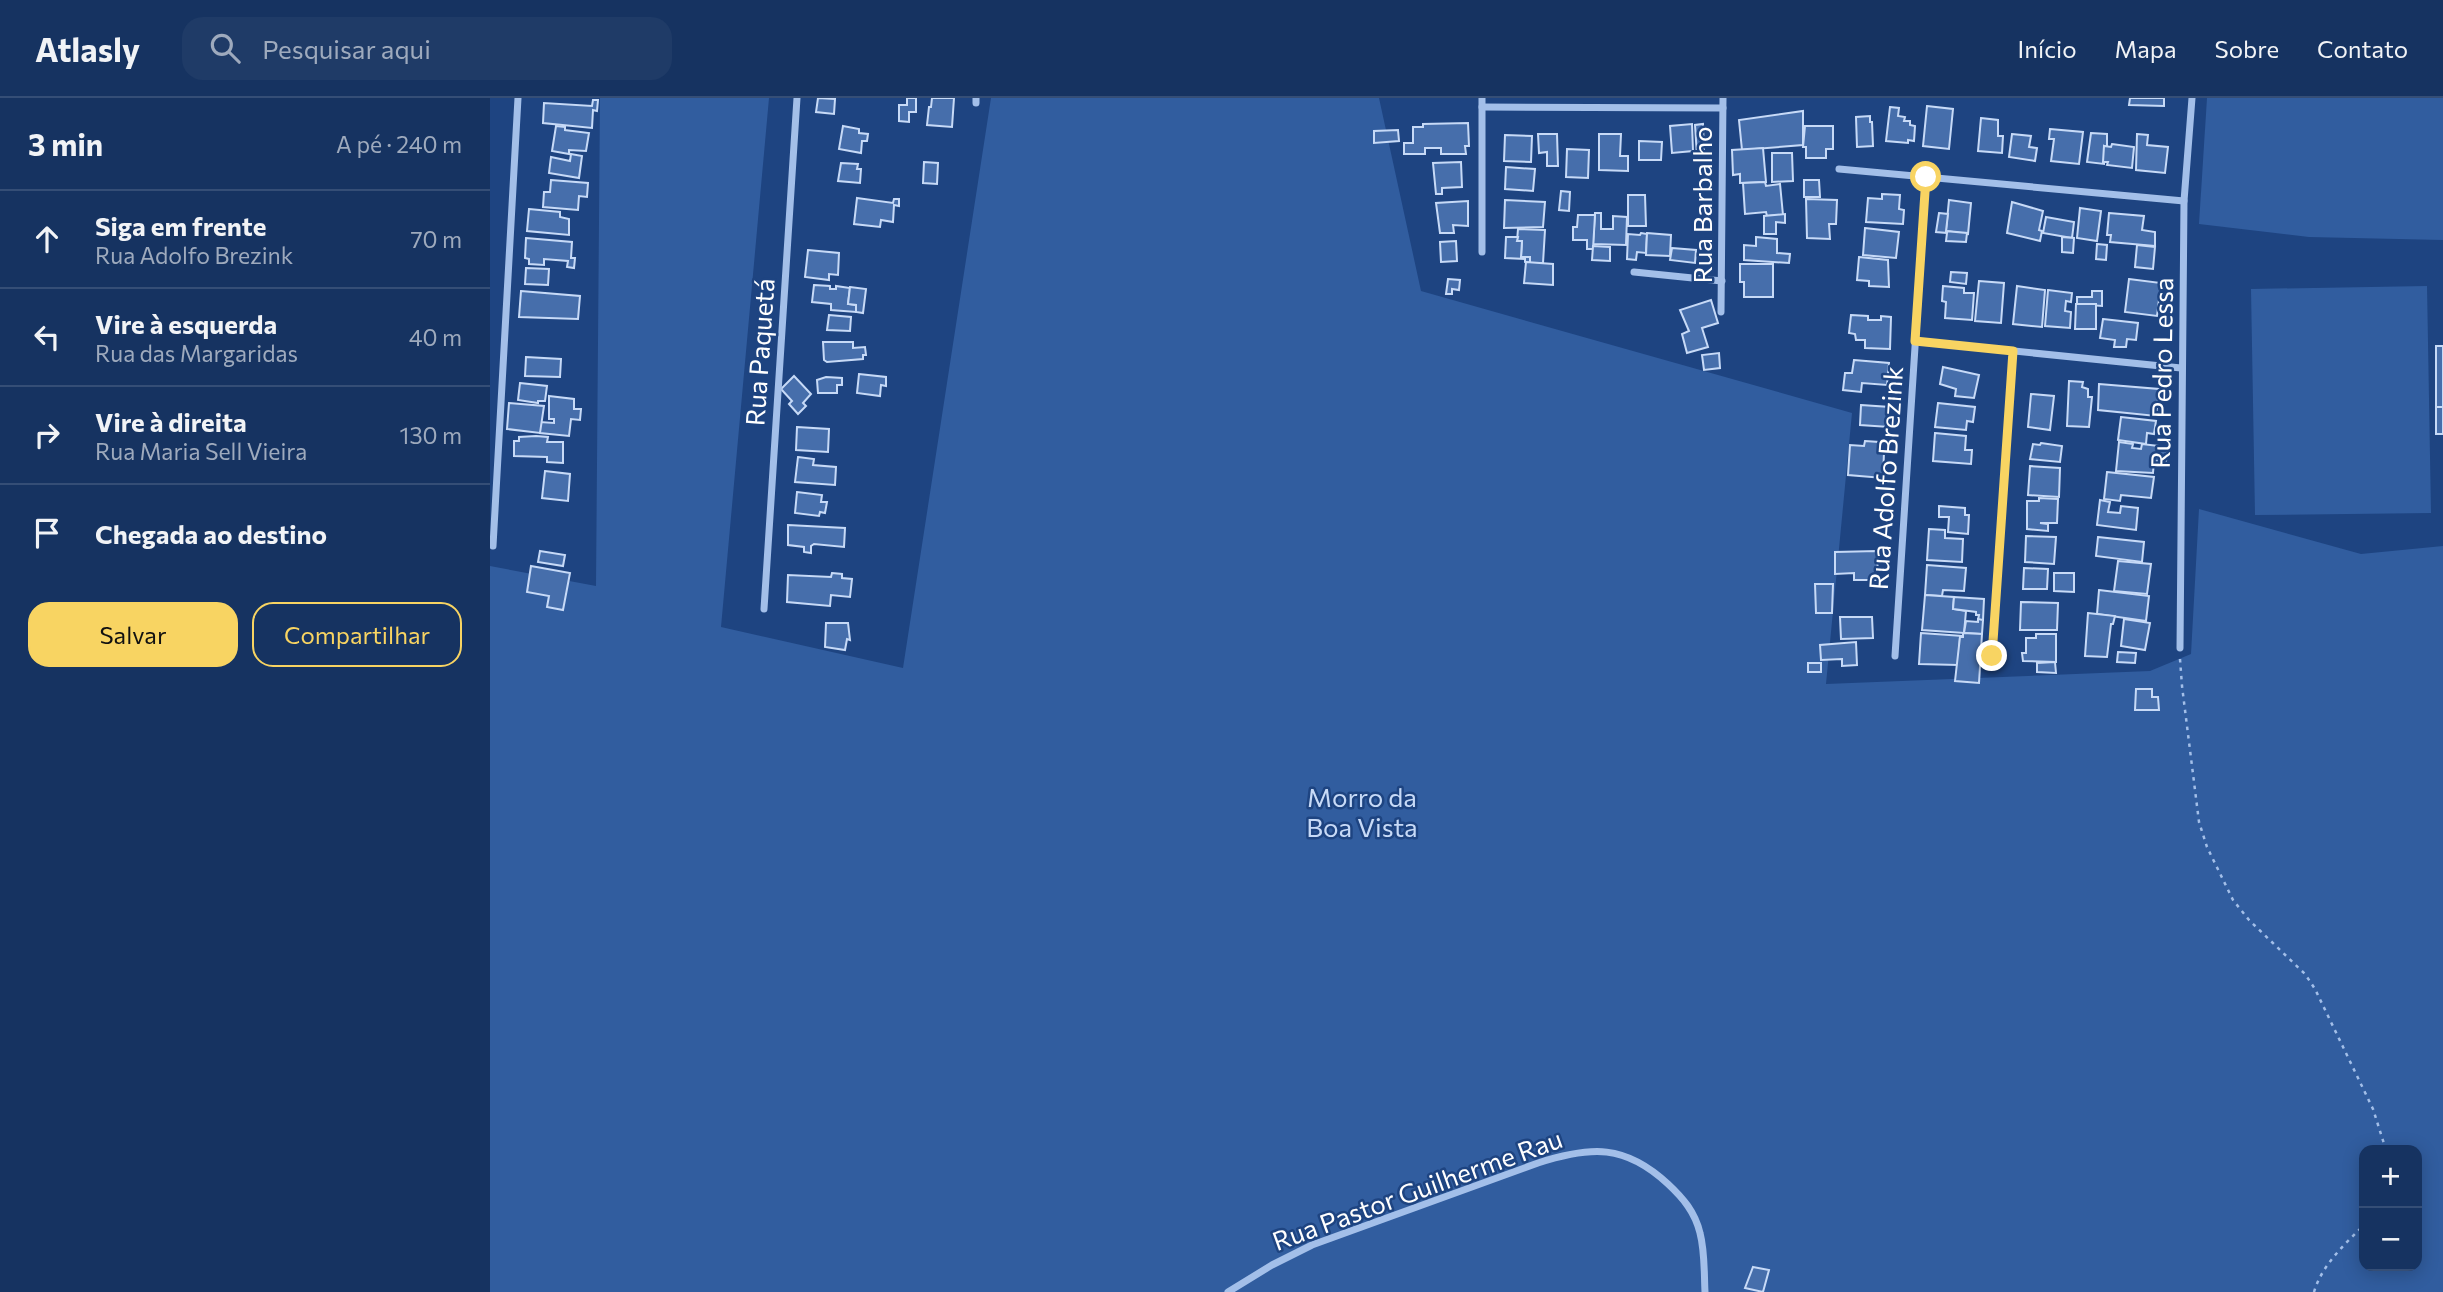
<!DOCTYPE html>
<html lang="pt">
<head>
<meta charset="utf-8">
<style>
	:root { --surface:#163361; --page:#1f3b67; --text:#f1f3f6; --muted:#9eaabd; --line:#354e76; --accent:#f8d462 }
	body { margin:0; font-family:Commissioner,sans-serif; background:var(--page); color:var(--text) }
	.controls { position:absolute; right:21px; bottom:21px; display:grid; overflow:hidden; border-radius:14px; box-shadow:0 4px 18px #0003 }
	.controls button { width:63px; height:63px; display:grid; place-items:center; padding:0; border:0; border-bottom:2px solid var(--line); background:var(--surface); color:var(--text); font:35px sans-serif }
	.stop { position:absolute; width:21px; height:21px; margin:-16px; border:5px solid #f8d462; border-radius:50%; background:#fff }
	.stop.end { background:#f8d462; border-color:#fff; box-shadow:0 2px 7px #0008 }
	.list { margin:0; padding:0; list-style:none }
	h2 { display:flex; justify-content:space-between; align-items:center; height:91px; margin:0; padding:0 28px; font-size:30px }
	h2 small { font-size:23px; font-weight:400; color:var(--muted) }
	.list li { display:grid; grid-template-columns:46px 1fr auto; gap:21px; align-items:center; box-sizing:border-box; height:98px; padding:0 28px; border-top:2px solid var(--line) }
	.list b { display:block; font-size:26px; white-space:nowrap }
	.list p { margin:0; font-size:23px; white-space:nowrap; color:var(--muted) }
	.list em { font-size:23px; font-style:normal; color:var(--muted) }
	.actions { display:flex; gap:14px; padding:21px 28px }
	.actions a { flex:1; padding:16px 0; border:2px solid var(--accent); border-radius:21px; text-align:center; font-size:24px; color:var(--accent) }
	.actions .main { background:var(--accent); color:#111 }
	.icon { flex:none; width:38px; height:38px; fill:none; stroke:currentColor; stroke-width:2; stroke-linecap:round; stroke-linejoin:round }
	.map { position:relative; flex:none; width:1953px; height:1194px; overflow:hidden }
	header { display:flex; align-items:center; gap:42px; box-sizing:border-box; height:98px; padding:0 35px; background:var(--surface); border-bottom:2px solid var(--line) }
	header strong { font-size:33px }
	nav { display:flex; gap:38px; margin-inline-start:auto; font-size:24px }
	.search { width:490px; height:63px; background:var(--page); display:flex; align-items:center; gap:18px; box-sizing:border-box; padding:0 24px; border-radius:21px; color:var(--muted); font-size:26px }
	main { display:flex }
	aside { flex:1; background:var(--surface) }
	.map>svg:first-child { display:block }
</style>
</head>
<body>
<header>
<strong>Atlasly</strong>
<div class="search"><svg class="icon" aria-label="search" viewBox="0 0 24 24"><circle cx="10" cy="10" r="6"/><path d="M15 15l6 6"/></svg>Pesquisar aqui</div>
<nav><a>Início</a><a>Mapa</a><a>Sobre</a><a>Contato</a></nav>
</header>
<main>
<aside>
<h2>3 min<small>A pé · 240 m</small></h2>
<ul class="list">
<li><svg class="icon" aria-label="ahead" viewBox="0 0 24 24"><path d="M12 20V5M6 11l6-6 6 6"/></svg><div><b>Siga em frente</b><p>Rua Adolfo Brezink</p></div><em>70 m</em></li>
<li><svg class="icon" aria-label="left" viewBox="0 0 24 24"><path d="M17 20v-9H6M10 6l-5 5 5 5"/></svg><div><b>Vire à esquerda</b><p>Rua das Margaridas</p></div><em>40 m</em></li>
<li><svg class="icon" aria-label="right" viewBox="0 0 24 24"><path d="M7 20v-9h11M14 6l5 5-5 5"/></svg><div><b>Vire à direita</b><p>Rua Maria Sell Vieira</p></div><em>130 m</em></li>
<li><svg class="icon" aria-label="arrive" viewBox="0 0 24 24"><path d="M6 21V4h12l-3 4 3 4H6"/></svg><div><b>Chegada ao destino</b></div></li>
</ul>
<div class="actions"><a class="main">Salvar</a><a>Compartilhar</a></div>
</aside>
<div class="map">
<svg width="1953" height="1194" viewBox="0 0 1953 1194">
	<rect width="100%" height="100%" fill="#1e4481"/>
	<g fill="#315d9f" fill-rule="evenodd">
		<path d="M110,0H279L231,529L413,570L501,0H889L931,193L1362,315L1336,586L1660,573L1701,556L1709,411L1871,456L1953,448V1194H0V468L106,488ZM1874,1052H1927V1168H1874Z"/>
		<polygon points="1717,0 1953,0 1953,142 1819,139 1709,126"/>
		<polygon points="1937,188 1941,415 1765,417 1761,191"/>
	</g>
	<g fill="#466eab" stroke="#c7daf7" stroke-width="2">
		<polygon points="328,0 345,1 344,16 326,14"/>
		<polygon points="417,0 426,0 426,14 419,14 419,24 409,23 409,7 417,7"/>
		<polygon points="442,0 464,0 462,29 437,27 439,9 441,9"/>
		<polygon points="1640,0 1674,0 1674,8 1639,7"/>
		<polygon points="103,2 108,2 107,13 103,12 102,30 53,25 54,5 102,8"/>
		<polygon points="1437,8 1463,11 1459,51 1433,48"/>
		<polygon points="1400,9 1409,10 1408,18 1415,19 1414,23 1420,23 1420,27 1425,28 1424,43 1418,42 1418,45 1396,43"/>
		<polygon points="1313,13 1313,47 1252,52 1249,22"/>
		<polygon points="1380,18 1380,24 1382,24 1383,48 1367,49 1366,19"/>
		<polygon points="1491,20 1508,22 1508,38 1513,38 1512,55 1488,53"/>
		<polygon points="978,25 979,48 975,48 976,56 951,56 951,50 935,50 935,56 914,56 914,45 923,45 923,29 933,29 933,26"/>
		<polygon points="1202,26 1203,53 1182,55 1180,28"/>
		<polygon points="1213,26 1214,57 1207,58 1205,27"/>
		<polygon points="66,28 75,29 75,32 99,35 96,53 79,52 79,56 62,53"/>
		<polygon points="353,28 369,31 369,35 378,36 377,43 372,43 371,55 349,51"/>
		<polygon points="1315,28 1343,28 1343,51 1336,51 1336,60 1316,60 1316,49 1313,49"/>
		<polygon points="1560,31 1593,34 1589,66 1561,63 1564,41 1559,41"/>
		<polygon points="908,32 909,43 884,45 884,33"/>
		<polygon points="1601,35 1617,36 1617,49 1614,48 1614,66 1597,64"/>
		<polygon points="1048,36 1067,36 1068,68 1057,68 1057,54 1049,55"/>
		<polygon points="1109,36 1131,36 1130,58 1138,58 1138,73 1109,72"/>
		<polygon points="1522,36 1541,38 1539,49 1547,50 1545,63 1519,59"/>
		<polygon points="1647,36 1658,37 1657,47 1678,49 1675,75 1646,72"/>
		<polygon points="1015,37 1042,38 1041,64 1014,63"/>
		<polygon points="1149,43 1172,44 1171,62 1149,62"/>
		<polygon points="1622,46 1644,49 1642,70 1617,67 1618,64 1613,64 1614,48 1621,49"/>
		<polygon points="1273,50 1276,84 1250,85 1250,76 1243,77 1242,52"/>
		<polygon points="1077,51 1099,52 1098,80 1076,79"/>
		<polygon points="1282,55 1302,55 1303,83 1282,84"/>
		<polygon points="81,56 92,58 89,80 59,75 61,59 80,63"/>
		<polygon points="434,64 448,65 447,86 433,85"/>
		<polygon points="971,64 972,89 952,90 952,96 946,96 943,65"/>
		<polygon points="351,65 368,66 367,71 371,71 370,85 348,83"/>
		<polygon points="1016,69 1045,71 1043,93 1015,91"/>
		<polygon points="61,82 98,85 97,99 89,98 88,112 53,109 54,94 60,94"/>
		<polygon points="1314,82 1329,82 1330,99 1314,99"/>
		<polygon points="1275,84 1276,88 1290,86 1293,117 1277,118 1276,114 1255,116 1253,85"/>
		<polygon points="1071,93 1080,94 1079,113 1069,112"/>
		<polygon points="1392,96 1410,97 1409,111 1414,112 1413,126 1376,124 1378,100 1392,101"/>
		<polygon points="1138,97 1155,97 1156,128 1138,128"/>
		<polygon points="367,100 403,105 404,101 409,101 409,108 404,107 403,124 391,122 390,129 364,126"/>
		<polygon points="1316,101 1347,102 1346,126 1339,126 1340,141 1317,140"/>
		<polygon points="1015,102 1055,104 1053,129 1014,130"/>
		<polygon points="1459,102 1481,105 1478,136 1456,133"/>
		<polygon points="978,103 978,128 963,127 964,135 950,135 946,105"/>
		<polygon points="1522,104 1553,113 1549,132 1552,133 1550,143 1517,135"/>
		<polygon points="1590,110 1611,113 1607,143 1587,140"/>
		<polygon points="39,111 70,114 70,119 79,121 79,137 37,133"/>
		<polygon points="1105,115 1111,115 1111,131 1123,131 1123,118 1137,119 1136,147 1103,146"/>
		<polygon points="1449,115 1458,116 1456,133 1477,135 1476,144 1456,143 1457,135 1446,134"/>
		<polygon points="1619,115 1654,118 1652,132 1665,134 1665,148 1620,144 1621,137 1617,137"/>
		<polygon points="1295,116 1295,125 1286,124 1286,136 1274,136 1274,118"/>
		<polygon points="1088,117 1105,117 1103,151 1097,151 1097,142 1083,142 1083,129 1087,129"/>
		<polygon points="1556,119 1584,124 1582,140 1553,135"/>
		<polygon points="1375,130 1409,134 1406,160 1373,157"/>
		<polygon points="1028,131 1055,132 1053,165 1040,165 1040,159 1031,159 1032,143 1027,143"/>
		<polygon points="1151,135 1157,136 1156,155 1147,154 1146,162 1137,161 1138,136 1150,137"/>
		<polygon points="1157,135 1181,137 1180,158 1156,157"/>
		<polygon points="1016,139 1028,139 1027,143 1032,143 1031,159 1040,159 1040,165 1035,164 1035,161 1015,160"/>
		<polygon points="1266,139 1287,141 1287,155 1300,156 1299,165 1254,162 1254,147 1266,148"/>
		<polygon points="1572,139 1584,140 1583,155 1572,154"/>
		<polygon points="36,140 82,144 81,160 85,160 84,170 77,169 78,163 54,161 54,167 39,166 39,161 35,160"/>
		<polygon points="966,143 967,163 951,164 950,144"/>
		<polygon points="1607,146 1617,147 1616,162 1606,161"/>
		<polygon points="1647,147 1665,149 1663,171 1645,169"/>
		<polygon points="1103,148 1120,149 1120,163 1102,162"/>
		<polygon points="1182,150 1206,152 1205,165 1180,162"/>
		<polygon points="318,152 349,155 348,177 339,176 339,182 315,179"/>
		<polygon points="1369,159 1398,162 1399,189 1379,188 1379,183 1367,182"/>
		<polygon points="1036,164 1063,166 1063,187 1034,185"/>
		<polygon points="1250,166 1283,166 1283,199 1254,199 1254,184 1250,184"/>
		<polygon points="36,170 59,171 58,187 35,186"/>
		<polygon points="1461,174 1477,175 1476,186 1460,184"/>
		<polygon points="958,181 970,182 969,192 962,191 962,196 956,196"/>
		<polygon points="1639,181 1671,185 1667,218 1635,214"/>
		<polygon points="1489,183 1514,185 1511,225 1485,223"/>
		<polygon points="324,187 340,188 340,191 346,191 346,188 360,190 358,206 366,207 366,214 341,212 341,206 322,204"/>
		<polygon points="1453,188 1474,190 1474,195 1484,195 1482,222 1455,220 1456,204 1452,203"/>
		<polygon points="1527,188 1555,192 1552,229 1523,226"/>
		<polygon points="360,189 376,191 373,215 366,214 366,207 358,206"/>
		<polygon points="1558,192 1582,195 1581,204 1576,203 1575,213 1581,214 1580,230 1555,228"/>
		<polygon points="31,193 90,198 88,221 29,219"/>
		<polygon points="1602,193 1612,193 1612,208 1587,206 1587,199 1602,199"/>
		<polygon points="1221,202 1228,225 1212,230 1218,249 1197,255 1192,236 1199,233 1190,212"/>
		<polygon points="1586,206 1606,206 1606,231 1585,231"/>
		<polygon points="339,217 361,219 360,233 337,232"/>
		<polygon points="1361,217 1378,218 1378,222 1391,222 1391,218 1401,219 1400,251 1375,250 1375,242 1366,242 1365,236 1359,235"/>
		<polygon points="1613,221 1648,225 1646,242 1637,241 1636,249 1624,249 1625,242 1610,240"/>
		<polygon points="333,244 363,244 363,250 375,249 376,257 373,257 373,261 337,264 334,262"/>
		<rect x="1946" y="248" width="7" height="61"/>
		<polygon points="1229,255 1230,270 1214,272 1212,257"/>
		<polygon points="36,259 71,261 70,279 35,278"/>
		<polygon points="1364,262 1399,265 1397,287 1372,285 1371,294 1353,292 1355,275 1362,275"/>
		<polygon points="1453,269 1489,277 1484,300 1465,298 1466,291 1450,286"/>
		<polygon points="369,276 396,279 396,288 391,287 390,298 367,295"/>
		<polygon points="304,278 321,296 313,305 316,308 308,316 299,306 302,303 291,291"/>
		<polygon points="336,279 352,280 352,287 347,287 347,295 328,295 327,282"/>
		<polygon points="1579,283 1593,284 1592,289 1598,291 1598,299 1602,299 1599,329 1577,328"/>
		<polygon points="30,285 57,288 55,303 48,303 48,305 28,302"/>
		<polygon points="1609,286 1669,291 1666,318 1608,312"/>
		<polygon points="1541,296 1564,298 1560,332 1538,329"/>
		<polygon points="59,298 84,301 84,311 91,311 90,322 81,321 79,338 50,335 50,324 64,325 64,321 59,321"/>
		<polygon points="19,305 54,308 50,335 17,331"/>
		<polygon points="1448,305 1485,309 1483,324 1477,323 1476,332 1445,329"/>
		<polygon points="1371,307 1400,309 1399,329 1370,327"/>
		<rect x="1946" y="309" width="7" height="27"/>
		<polygon points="1631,319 1666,323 1664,336 1657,335 1656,346 1628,342"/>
		<polygon points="307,329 339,331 338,354 306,352"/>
		<polygon points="1445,335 1476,338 1475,352 1482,352 1481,366 1443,363"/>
		<polygon points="46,338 58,339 57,344 73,344 73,365 57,364 57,359 24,358 24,343 29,343 29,339"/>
		<polygon points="1375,343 1389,344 1389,354 1394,354 1393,380 1358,377 1360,347 1374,348"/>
		<polygon points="1629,344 1643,346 1642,350 1651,351 1652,346 1677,349 1676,364 1664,363 1663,375 1626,373"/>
		<polygon points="1551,345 1572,348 1570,364 1540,361 1543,346 1550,347"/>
		<polygon points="308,359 324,361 323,367 346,369 345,387 305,384"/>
		<polygon points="1540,368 1570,370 1569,399 1538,397"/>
		<polygon points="55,373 80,376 78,403 52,400"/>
		<polygon points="1617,374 1664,379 1661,400 1631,397 1630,403 1614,401"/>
		<polygon points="307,394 332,397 331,404 337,404 335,415 330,414 329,418 305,415"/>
		<polygon points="1549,400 1568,401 1567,425 1550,425 1558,426 1558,433 1537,431 1537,403 1549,403"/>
		<polygon points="1610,402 1620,404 1618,414 1630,415 1631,408 1648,410 1646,432 1607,427"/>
		<polygon points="1449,408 1475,410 1475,417 1479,417 1478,436 1458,434 1459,419 1449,419"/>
		<polygon points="298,427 355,430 354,449 324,446 321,448 321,455 314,454 314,449 298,447"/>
		<polygon points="1439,431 1455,432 1455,440 1473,441 1472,464 1437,462"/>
		<polygon points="1536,438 1566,439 1564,466 1535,464"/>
		<polygon points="1608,439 1654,444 1652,464 1606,458"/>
		<polygon points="50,453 75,457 73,468 48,464"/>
		<polygon points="1387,453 1388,482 1364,482 1364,475 1345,476 1345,454"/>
		<polygon points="1628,463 1661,466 1657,496 1624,493"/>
		<polygon points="1437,467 1476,470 1474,493 1453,492 1452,498 1435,497"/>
		<polygon points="41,468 80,475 73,512 57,509 59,498 37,494"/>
		<polygon points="1534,470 1558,471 1557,491 1533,491"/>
		<polygon points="342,475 352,476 352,480 362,481 360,499 341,497 340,508 297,504 298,477 341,479"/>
		<polygon points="1564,475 1584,475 1584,494 1564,493"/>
		<polygon points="1325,486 1343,486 1342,515 1326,515"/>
		<polygon points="1609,492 1659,498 1656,523 1607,516"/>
		<polygon points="1435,497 1464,499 1463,511 1476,513 1474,535 1432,532"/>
		<polygon points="1464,499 1494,501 1493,522 1488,522 1489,517 1486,517 1486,514 1463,511"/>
		<polygon points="1531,504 1568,505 1567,532 1530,532"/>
		<polygon points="1598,515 1625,518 1623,526 1621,526 1617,559 1595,558"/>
		<polygon points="1350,519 1382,519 1383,540 1351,541"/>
		<polygon points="1488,521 1493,522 1492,536 1474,535 1476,523 1488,524"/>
		<polygon points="1634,521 1660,525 1655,552 1631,548"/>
		<polygon points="336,525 358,525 360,542 357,541 355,552 335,549"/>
		<polygon points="1431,535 1473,538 1470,539 1468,567 1429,566"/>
		<polygon points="1473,535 1492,536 1489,585 1465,583 1470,539 1473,539"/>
		<polygon points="1546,536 1566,536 1566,564 1533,563 1532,555 1536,555 1536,540 1546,540"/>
		<polygon points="1366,544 1367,567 1352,568 1352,561 1331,562 1330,547"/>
		<polygon points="1628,554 1646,555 1645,565 1627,564"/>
		<polygon points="1565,564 1566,575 1547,574 1547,565"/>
		<rect x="1318" y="565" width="13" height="9"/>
		<polygon points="1646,591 1662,591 1662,599 1668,599 1669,612 1645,612"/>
		<polygon points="1263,1169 1279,1172 1273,1194 1255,1190"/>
	</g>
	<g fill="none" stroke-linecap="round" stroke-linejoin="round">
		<g stroke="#a3bfe9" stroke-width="2.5" stroke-dasharray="3.5 5" stroke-linecap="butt">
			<polyline points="1690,561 1692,588 1709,724 1717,749 1743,802 1759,822 1815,876 1825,891 1883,1011 1896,1052"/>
			<path d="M1824,1194C1832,1167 1854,1147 1874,1127"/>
		</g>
		<g stroke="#a3bfe9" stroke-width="7">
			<polyline points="992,0 992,154"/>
			<polyline points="486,5 486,0"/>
			<polyline points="992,9 1233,10"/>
			<polyline points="1349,71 1694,103"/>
			<polyline points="1144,174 1232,183"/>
			<polyline points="1231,214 1233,0"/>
			<polyline points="1425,243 1691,270"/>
			<polyline points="3,448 28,0"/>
			<polyline points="274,511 307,0"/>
			<polyline points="1690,550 1694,103 1702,0"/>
			<polyline points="1405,558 1436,79"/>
			<polyline points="1502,558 1523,253"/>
			<path d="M738,1194L782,1167L822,1147L1048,1065C1101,1048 1135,1046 1178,1086C1193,1100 1205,1114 1210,1135C1215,1154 1214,1175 1215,1194"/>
		</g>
	</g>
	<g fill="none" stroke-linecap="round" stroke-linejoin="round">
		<polyline stroke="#f8d462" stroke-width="9" points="1436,79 1425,243 1523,253 1502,558"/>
	</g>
	<g text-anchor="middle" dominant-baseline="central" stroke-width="5" stroke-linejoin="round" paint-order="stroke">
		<g font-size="26" fill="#fff" stroke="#1e4481">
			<text transform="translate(1211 107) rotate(-90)">Rua Barbalho</text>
			<text transform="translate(269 254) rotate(-86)">Rua Paquetá</text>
			<text transform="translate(1671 275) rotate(-89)">Rua Pedro Lessa</text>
			<text transform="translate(1395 380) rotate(-86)">Rua Adolfo Brezink</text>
			<text transform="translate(927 1091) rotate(-20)">Rua Pastor Guilherme Rau</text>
		</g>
		<g font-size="26" fill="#c7daf7" stroke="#1e4481">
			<text x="872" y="698">Morro da<tspan x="872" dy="30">Boa Vista</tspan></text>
		</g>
	</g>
</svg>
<div class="controls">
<button>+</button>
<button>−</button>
</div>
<div class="stop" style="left:1436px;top:79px"></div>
<div class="stop end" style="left:1502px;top:558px"></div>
</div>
</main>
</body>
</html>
